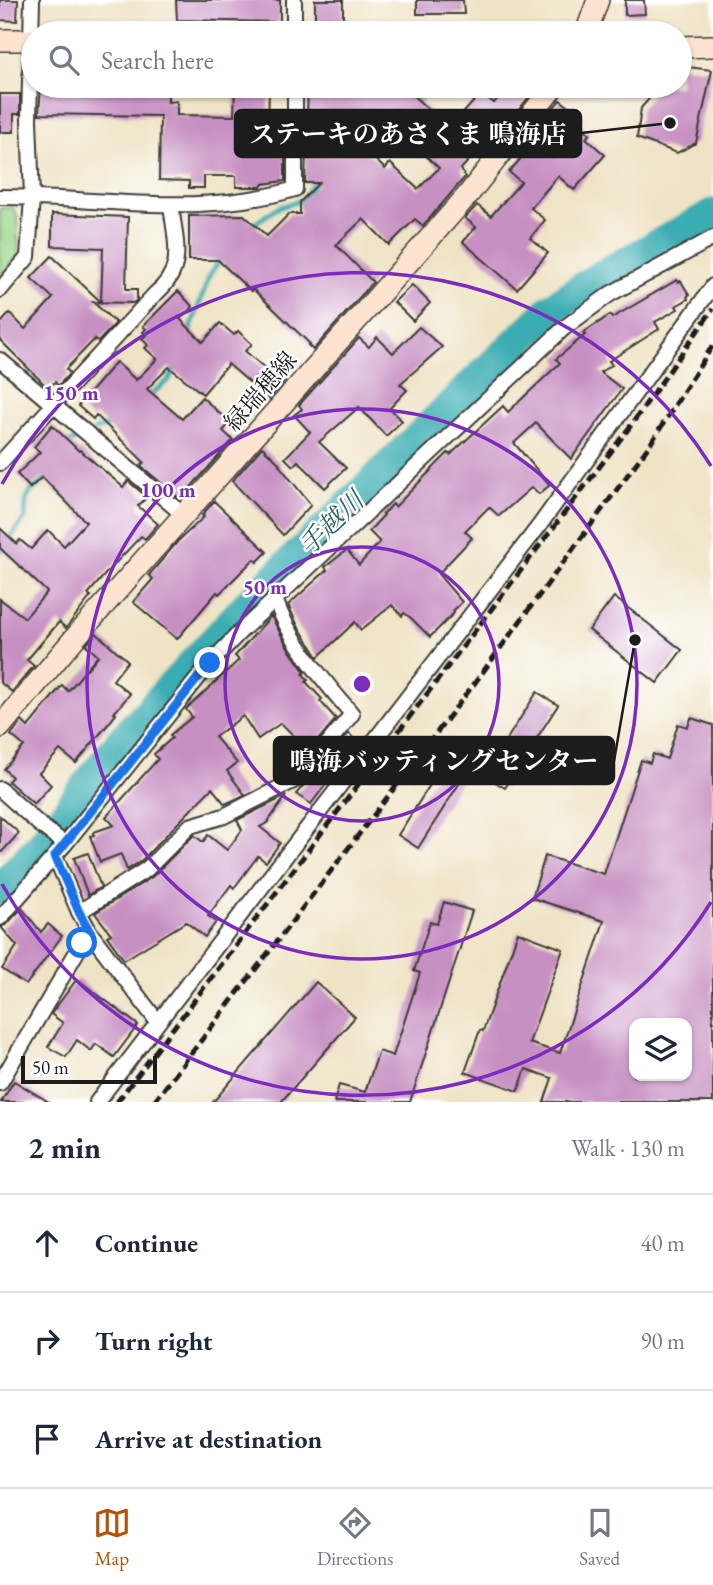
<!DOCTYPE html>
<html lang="en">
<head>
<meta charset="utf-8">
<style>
	:root { --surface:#fff; --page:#f2f2f3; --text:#1f2937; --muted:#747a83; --line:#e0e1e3; --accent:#b45309 }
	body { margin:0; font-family:"EB Garamond","Noto Serif JP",serif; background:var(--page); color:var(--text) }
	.controls { position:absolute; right:21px; bottom:21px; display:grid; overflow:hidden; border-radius:14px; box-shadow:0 2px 5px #0004 }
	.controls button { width:63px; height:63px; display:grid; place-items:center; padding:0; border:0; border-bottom:2px solid var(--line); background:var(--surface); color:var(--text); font:35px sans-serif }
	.scale { position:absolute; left:21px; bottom:18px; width:136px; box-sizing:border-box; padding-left:7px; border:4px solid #1c1c1c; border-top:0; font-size:19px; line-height:24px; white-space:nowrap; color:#1c1c1c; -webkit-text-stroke:5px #fff; paint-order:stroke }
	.stop { position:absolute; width:21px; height:21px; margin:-16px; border:5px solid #1a73e8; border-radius:50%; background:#fff }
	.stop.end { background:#1a73e8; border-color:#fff; box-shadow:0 2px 7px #0008 }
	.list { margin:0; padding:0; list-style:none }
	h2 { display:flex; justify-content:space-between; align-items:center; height:91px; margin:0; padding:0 28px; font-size:30px }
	h2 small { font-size:23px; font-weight:400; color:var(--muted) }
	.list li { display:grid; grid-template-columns:46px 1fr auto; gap:21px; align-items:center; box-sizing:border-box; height:98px; padding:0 28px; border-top:2px solid var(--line) }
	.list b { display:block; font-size:26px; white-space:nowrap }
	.list em { font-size:23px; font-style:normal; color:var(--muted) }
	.icon { flex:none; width:38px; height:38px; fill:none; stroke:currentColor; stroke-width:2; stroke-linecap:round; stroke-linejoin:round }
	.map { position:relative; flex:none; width:713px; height:1102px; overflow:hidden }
	.search { position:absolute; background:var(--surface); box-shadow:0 2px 5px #0004; left:21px; right:21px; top:21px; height:77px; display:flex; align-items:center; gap:18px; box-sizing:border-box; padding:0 24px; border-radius:38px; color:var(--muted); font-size:26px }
	.sheet { height:385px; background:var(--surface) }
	nav { display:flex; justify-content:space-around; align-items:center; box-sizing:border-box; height:98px; border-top:2px solid var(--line); background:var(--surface); font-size:19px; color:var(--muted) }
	nav a { display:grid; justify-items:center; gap:4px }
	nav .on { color:var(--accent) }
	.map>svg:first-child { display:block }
</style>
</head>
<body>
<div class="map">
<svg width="713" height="1102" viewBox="0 0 713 1102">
	<rect width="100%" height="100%" fill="#fff"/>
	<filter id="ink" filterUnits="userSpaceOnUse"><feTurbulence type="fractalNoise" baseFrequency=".0143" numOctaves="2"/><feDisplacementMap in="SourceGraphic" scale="14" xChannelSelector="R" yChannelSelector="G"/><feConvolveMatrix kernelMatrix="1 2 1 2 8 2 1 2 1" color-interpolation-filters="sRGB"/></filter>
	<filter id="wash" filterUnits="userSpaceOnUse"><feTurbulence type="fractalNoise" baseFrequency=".00686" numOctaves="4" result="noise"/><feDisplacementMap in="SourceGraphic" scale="28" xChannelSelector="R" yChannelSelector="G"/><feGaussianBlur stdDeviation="1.57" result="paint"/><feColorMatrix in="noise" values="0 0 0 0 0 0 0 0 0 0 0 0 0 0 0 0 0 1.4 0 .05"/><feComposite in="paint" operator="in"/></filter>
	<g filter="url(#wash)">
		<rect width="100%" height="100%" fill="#efe3c5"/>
		<polygon fill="#9ad589" stroke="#5b7852" stroke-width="2" points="0,208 13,208 18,218 18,257 0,276"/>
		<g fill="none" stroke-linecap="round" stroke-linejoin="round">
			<g stroke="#3badb2" stroke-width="5">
				<polyline points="415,106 423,94"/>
				<polyline points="357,150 397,122"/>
				<polyline points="248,228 277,208 302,200 317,178"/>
				<polyline points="188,336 210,274 223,256"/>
				<polyline points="149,396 169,380 176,365"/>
				<polyline points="95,430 112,425"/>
				<polyline points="66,445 79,438"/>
				<polyline points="0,551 25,518 26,500 31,491 49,477"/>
			</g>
			<polyline stroke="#3badb2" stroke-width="33" points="0,889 41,846 120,743 251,602 488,370 552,309 595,280 713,215"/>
		</g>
		<g id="blocks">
			<g fill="#c790c2" fill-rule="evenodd">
				<polygon points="0,0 18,0 17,21 0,20"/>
				<polygon points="176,0 280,0 280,22 177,20"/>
				<rect x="315" y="0" width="28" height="21"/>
				<polygon points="417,0 463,0 464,14 417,14"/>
				<polygon points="625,0 644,0 645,14 625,15"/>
				<polygon points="680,66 712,70 696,143 677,153 637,138 641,108 660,86 680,86"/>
				<polygon points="41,86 168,86 168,102 177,101 177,115 234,116 235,86 269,86 268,129 285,130 285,181 263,184 261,187 236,187 236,176 204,176 204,188 189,188 189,181 159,180 160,116 39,114"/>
				<path d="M308,86L390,88V86H403L449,129L481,93L494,103L508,86L536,88L493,142L489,138L461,169L465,177L423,226L415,219L389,245L363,219L336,245L373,282L313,350L308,345L310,344L253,289L251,291L218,260H189V216L244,215L267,236L289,214H300V202L319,183H305ZM392,124L439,168L418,189L390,163L385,169L357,142Z"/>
				<polygon points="0,94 20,94 20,114 14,114 14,132 0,132"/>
				<polygon points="560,100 584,118 579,124 590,134 586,138 605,155 574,190 558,176 531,208 545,220 530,238 548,253 517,289 463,242 476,227 465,218 477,205 491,216 521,182 509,172 537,140 532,135"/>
				<polygon points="52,214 128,217 126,289 137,289 137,300 133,303 93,302 116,323 98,342 95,339 66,369 70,373 58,386 55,382 48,388 0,340 0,324 10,313 25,329 53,298 31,278 52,256 101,302 103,248 52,246"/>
				<polygon points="677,280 678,282 681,281 689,295 687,297 688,299 676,306 678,309 655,322 659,329 609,361 612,365 600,372 622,389 571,459 536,423 514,443 550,485 539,494 532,487 499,516 489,507 465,531 472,538 438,574 462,602 453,611 454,613 430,637 411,618 404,613 402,616 392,605 361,630 355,622 318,657 298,626 288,605 327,570 325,567 347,550 359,565 380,542 369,531 384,515 383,514 393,504 395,507 448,453 450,455 503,406 508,412 560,363 556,359 585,335 583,333 610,315 612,318"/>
				<polygon points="412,285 430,303 413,321 394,302"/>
				<polygon points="178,291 193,307 180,319 203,342 220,323 234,335 238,331 252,344 245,351 268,371 272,367 286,380 269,399 228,364 203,394 169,367 147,389 182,419 202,397 230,423 223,431 233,440 182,497 181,496 179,498 141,466 144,462 96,415 93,419 78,406 116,362 136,380 157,359 145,348 148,345 142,339 146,335 143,332 146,329 143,326"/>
				<polygon points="419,327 442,347 400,384 407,390 390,408 402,421 386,436 359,407 350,415 319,442 346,468 325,488 298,461 293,466 285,458 310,432 294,415 302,409 299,405 359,338 369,347 377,337 393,353"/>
				<polygon points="52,425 79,451 80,450 123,487 128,481 147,497 138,506 158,524 145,539 141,536 108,571 88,594 91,596 66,628 59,622 27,660 34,666 12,692 0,682 0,599 25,618 47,592 0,548 0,528 17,544 20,540 31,549 48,530 64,546 86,522 42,477 30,488 17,474 40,452 34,447"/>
				<polygon points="262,447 280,464 279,465 311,505 283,535 232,481"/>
				<polygon points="214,501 267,552 257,562 254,559 219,594 217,592 177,639 133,602 153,579 149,575 178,541 204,517 202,515"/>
				<polygon points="614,597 682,650 657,683 589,630"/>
				<polygon points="271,616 290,651 305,672 303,674 308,680 306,682 322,699 320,701 336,719 307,753 301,747 303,745 281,723 258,739 243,716 215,737 237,763 227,771 245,795 225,804 212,788 141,861 127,870 121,854 100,862 90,836 94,835 94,832 114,825 106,817 158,759 154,754 172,738 170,735 192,717 186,709 239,660 235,656"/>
				<polygon points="96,633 128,661 113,680 130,694 114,713 116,714 109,723 76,763 60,750 39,773 51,785 34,804 8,781 12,777 4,769 24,746 11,735 22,721 28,727 62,685 68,691 98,656 86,645"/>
				<polygon points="537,692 558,705 505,788 484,775"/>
				<path d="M691,718L713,725V1102H544L552,1078L526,1069L518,1091L465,1072L480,1030L483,1031L518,932L563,949L529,1043L560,1053L604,921L532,898L545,856L604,874L641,760L650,763L653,754L667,759L678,724L688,727ZM634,1023H687V1076H634Z"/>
				<polygon points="349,733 357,743 311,804 296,794"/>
				<polygon points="451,752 471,765 418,848 398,835"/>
				<polygon points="286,796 267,823 260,827 280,843 266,862 258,856 234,888 231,885 208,916 216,922 205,937 186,922 124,960 107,936 111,934 95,913 152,877 194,835 203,842 208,835 227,850 242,830 237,820"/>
				<polygon points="0,816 19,833 0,854"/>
				<polygon points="88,853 101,887 88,895 74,858"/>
				<polygon points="444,902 472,911 410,1102 334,1102 339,1085 365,1092 379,1051 393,1056 420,973 414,971 430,922 437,924"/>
				<polygon points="22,908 41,932 48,924 62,936 26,985 2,969 17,946 1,927 7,924"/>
				<polygon points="77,979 138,1025 114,1057 96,1044 91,1051 77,1040 66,1057 48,1047 63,1023 51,1014"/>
				<polygon points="316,982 355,1017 281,1102 213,1102"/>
				<polygon points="14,1081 49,1102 1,1102"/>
			</g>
		</g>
	</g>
	<g filter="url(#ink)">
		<use href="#blocks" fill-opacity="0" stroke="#3c3a35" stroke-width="2"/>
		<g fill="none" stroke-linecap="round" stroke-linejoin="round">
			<g stroke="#3c3a35" stroke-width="18">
				<g id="street">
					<polyline points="294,0 294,33"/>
					<path d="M0,197C98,197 199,218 295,189V86"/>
					<polyline points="0,290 28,257 32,197 29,120 32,0"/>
					<polyline points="0,360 185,516"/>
					<path d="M0,463L154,295C187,268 175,242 171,205"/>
					<polyline points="0,789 39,824 65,844"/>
					<path d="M79,912L147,869L190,826L224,816L299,778L352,714C322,678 291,644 275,599"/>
					<polyline points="0,918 65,844 210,663 241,631 564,328 610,294 713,238"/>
					<polyline points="91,934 157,1021"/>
					<polyline points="0,1083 82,943 91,934 79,912 55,856"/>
					<polyline points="97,1102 539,526 713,286"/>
				</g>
			</g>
			<g stroke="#3c3a35" stroke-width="24">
				<g id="secondary">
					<polyline points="586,33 598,0"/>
					<polyline points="0,40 33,40"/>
					<polyline points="680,47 713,46"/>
					<polyline points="0,727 73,640 467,196 554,86"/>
				</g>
			</g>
			<use href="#street" stroke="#fff" stroke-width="14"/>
			<use href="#secondary" stroke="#fde4d0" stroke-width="21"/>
			<g stroke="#1c1c1c" stroke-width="5" stroke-dasharray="10 5" stroke-linecap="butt">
				<polyline points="117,1102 629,428 713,309"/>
				<polyline points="154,1102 474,684 651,443 713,345"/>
			</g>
		</g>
	</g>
	<g fill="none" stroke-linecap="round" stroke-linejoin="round" filter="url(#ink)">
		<polyline stroke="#1a73e8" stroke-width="9" points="82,943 91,934 79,912 55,856 210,663"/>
	</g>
	<g fill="none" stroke="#7b2cbf" stroke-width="3.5">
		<circle cx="362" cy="684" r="137"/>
		<circle cx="362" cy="684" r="275"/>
		<path d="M711 902A412 412 0 0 1 2 884M2 484A412 412 0 0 1 711 466"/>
	</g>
	<g text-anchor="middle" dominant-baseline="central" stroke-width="5" stroke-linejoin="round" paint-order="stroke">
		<g font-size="24" fill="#1c1c1c" stroke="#fff">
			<text transform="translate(260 391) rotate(-49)">緑瑞穂線</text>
		</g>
		<g font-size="26" font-style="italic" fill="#2c6467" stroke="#fff">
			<text transform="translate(331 523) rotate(-44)">手越川</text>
		</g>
	</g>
	<circle cx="362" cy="684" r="10" fill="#7b2cbf" stroke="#fff" stroke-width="3.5"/>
	<g font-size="21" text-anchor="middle" font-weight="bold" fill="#7b2cbf" stroke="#fff" stroke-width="5" stroke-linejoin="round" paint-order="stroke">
		<text x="71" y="400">150 m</text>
		<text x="168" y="497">100 m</text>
		<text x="265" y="594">50 m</text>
	</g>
	<path fill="none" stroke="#1c1c1c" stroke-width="2.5" d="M670 123L581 133M635 640L614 761"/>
	<g fill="#1c1c1c" stroke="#fff" stroke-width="2.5">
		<circle cx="670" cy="123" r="7"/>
		<circle cx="635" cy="640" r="7"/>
	</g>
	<g fill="#1c1c1c" stroke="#1c1c1c" stroke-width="2.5">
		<rect x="235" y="110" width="346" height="47" rx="7"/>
		<rect x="274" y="737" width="340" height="47" rx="7"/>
	</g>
	<g font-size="26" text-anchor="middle" font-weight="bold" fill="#fff">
		<text x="408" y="143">ステーキのあさくま 鳴海店</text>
		<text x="444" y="770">鳴海バッティングセンター</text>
	</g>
</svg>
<div class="controls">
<button><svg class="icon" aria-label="layers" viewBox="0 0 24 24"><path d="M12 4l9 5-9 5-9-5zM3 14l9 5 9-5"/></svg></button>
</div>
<div class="scale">50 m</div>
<div class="stop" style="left:82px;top:943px"></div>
<div class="stop end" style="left:210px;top:663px"></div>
<div class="search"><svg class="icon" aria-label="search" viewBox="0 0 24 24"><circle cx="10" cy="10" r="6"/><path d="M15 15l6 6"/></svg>Search here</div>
</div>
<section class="sheet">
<h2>2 min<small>Walk · 130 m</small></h2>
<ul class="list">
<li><svg class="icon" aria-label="ahead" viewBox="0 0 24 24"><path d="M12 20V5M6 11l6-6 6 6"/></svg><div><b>Continue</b></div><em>40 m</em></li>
<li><svg class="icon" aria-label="right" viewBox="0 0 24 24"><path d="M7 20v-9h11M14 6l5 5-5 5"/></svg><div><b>Turn right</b></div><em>90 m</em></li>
<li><svg class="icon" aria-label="arrive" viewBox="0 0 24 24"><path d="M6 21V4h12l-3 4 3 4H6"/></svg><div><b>Arrive at destination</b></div></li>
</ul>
</section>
<nav>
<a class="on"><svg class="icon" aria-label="map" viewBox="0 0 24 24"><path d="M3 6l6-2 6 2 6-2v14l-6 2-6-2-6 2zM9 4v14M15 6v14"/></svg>Map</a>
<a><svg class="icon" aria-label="directions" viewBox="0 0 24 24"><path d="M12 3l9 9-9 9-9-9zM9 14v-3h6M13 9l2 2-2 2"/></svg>Directions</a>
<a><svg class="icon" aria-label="saved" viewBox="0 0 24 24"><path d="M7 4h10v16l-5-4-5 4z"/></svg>Saved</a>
</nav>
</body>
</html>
